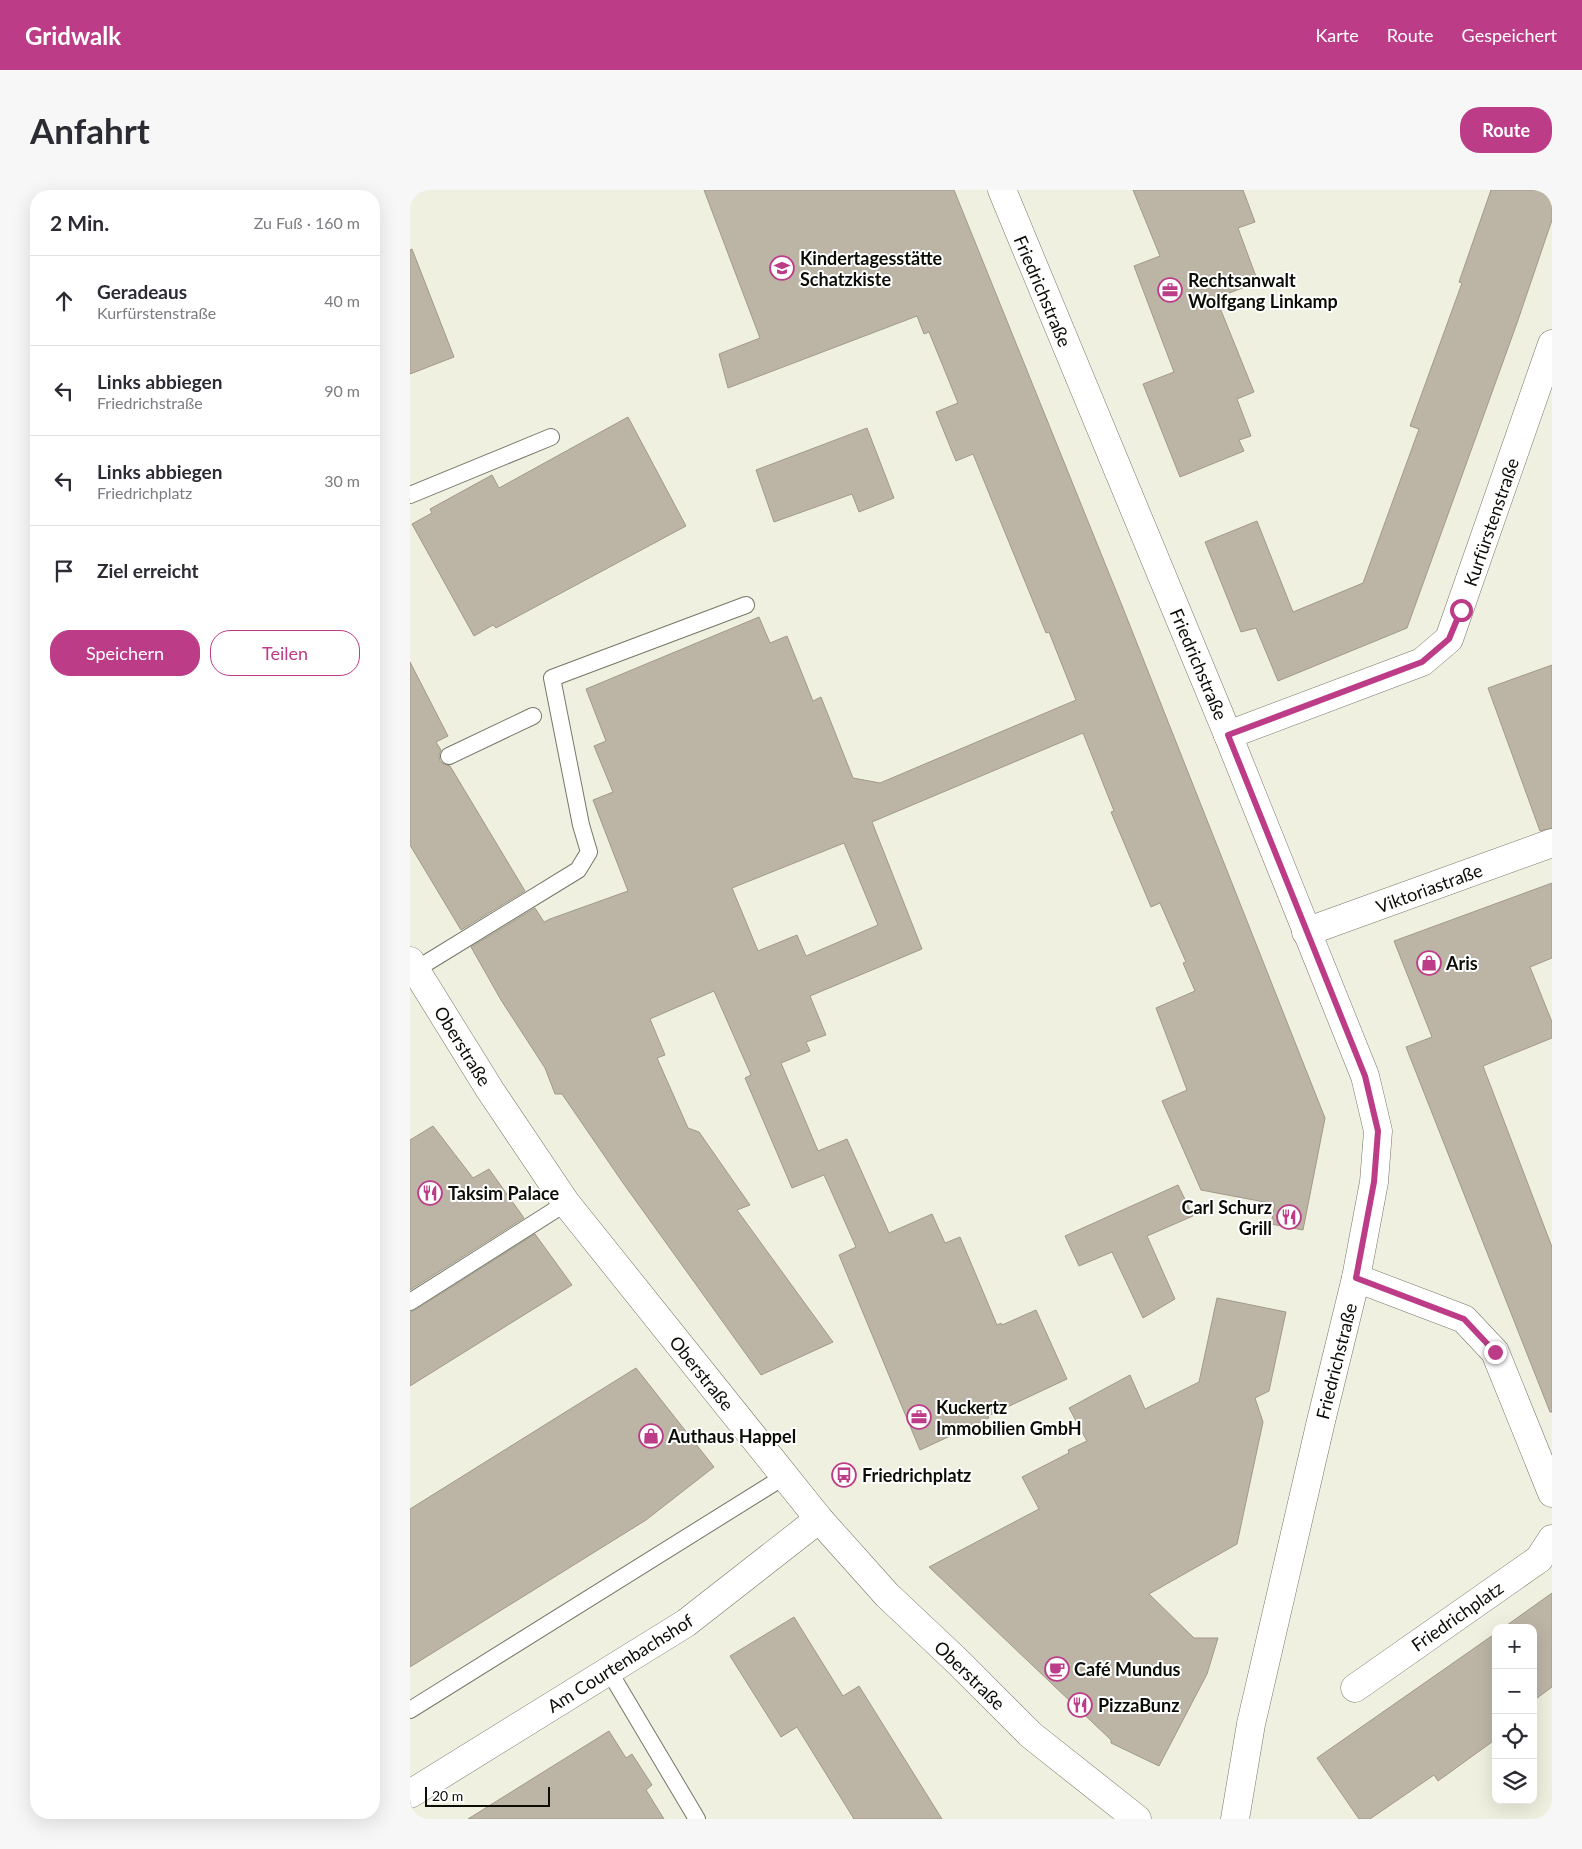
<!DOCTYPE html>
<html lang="de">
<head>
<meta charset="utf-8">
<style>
	:root { --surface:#fff; --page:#f7f7f7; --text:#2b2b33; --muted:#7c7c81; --line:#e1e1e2; --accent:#bc3c88 }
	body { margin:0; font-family:Lato,sans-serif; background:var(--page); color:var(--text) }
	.controls { position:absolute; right:15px; bottom:15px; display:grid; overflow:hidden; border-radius:10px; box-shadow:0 5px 20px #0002 }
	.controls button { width:45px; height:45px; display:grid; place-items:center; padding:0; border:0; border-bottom:1px solid var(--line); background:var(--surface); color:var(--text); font:25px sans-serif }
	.scale { position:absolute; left:15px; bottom:12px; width:125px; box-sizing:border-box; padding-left:5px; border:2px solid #0d0d08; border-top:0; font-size:14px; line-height:18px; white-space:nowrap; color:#0d0d08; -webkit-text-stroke:4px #fff; paint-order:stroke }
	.stop { position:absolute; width:15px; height:15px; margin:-11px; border:4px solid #bc3c88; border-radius:50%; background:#fff }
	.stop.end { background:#bc3c88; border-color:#fff; box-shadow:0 1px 5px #0008 }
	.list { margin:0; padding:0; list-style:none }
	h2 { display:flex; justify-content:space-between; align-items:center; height:65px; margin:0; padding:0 20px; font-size:21px }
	h2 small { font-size:16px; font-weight:400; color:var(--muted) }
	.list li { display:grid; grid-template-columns:32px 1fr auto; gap:15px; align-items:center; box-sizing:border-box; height:90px; padding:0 20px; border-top:1px solid var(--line) }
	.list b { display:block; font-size:19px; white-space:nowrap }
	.list p { margin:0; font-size:16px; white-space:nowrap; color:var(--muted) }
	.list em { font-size:16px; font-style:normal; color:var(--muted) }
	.actions { display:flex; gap:10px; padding:15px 20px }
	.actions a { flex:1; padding:11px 0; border:1px solid var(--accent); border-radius:20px; text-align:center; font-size:18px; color:var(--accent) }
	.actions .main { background:var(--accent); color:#fff }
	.icon { flex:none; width:28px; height:28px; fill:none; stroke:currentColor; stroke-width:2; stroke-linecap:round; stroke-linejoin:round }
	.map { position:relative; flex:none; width:1142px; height:1629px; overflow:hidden; border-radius:20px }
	header { display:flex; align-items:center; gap:30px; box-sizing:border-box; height:70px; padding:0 25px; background:var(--accent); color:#fff }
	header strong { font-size:24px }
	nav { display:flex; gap:28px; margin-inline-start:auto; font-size:18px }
	.intro { display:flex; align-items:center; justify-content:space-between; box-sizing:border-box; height:120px; padding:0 30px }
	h1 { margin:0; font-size:35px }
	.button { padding:12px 22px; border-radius:20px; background:var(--accent); color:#fff; font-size:18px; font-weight:700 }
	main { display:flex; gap:30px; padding:0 30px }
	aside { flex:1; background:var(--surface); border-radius:20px; box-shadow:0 5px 20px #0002 }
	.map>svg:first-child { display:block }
</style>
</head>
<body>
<header>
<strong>Gridwalk</strong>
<nav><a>Karte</a><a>Route</a><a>Gespeichert</a></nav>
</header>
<div class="intro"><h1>Anfahrt</h1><a class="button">Route</a></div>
<main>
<aside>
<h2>2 Min.<small>Zu Fuß · 160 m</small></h2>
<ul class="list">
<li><svg class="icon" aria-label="ahead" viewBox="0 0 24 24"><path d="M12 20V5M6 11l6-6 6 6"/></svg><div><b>Geradeaus</b><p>Kurfürstenstraße</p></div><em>40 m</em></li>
<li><svg class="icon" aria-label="left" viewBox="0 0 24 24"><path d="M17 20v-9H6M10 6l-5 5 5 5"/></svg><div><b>Links abbiegen</b><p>Friedrichstraße</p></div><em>90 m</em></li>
<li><svg class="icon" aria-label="left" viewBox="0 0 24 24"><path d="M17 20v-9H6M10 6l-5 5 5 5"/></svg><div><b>Links abbiegen</b><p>Friedrichplatz</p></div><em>30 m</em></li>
<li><svg class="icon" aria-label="arrive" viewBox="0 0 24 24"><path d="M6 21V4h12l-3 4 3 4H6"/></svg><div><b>Ziel erreicht</b></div></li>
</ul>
<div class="actions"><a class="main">Speichern</a><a>Teilen</a></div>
</aside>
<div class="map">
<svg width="1142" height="1629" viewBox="0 0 1142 1629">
	<rect width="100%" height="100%" fill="#eff0df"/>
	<g fill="#bcb5a6" stroke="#a19a8b" fill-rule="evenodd">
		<path d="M294,0H544L711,413L915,928L893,1040L861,1034L865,1014L791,1000L752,911L777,900L746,818L785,801L773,773L776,772L750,713L741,717L701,622L704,621L673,543L462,632L512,759L400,806L416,845L396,852L400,861L371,873L408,961L437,949L479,1043L522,1024L535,1053L550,1047L587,1135L591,1133L592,1135L626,1120L657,1189L578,1226L579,1228L510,1260L429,1065L446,1057L414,985L382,998L335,888L341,885L304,801L240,829L255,865L247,868L278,938L289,942L340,1015L327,1020L423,1152L351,1185L213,993L152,904H145L135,878L91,810L61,757L125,718L134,732L140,729L218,701L183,610L203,602L184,556L196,551L176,499L349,427L360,453L377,446L403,511L411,507L443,588L470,593L666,510L639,442L636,443L563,264L546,271L526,222L548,213L519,142L514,144L507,126L318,198L309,164L350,148ZM434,653L468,735L396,766L387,745L348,761L322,698Z"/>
		<polygon points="723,0 833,0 845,32 828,38 848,92 806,108 844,202 827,209 841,246 829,250 834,261 770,287 733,194 764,182 724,76 750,66"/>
		<polygon points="1081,0 1142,0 1142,30 1107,133 997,438 868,491 846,438 831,442 795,352 847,331 883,422 953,393 1009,239 1000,236 1052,93 1049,92"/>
		<polygon points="2,59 44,167 0,184 0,60"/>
		<polygon points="218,227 276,336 86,438 83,435 64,446 2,334 22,323 20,319 82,285 89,298"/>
		<polygon points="457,238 484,308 449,322 442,304 364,332 346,280"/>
		<polygon points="0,472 38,546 26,552 31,560 29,565 30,571 34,574 40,576 115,701 51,740 0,655"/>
		<polygon points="1142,475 1142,638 1130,641 1078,498"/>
		<polygon points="1142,693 1142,768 1120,777 1142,832 1142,848 1073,876 1142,1057 1142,1222 1140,1222 996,857 1022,847 984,751"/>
		<polygon points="23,936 63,988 79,979 114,1028 0,1100 0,950"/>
		<polygon points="768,995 783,1026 737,1046 765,1109 733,1128 702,1062 669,1076 655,1046"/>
		<polygon points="125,1044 162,1095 0,1196 0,1122 5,1120"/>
		<polygon points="807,1108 876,1122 859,1201 845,1208 853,1232 827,1354 739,1404 784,1448 808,1448 797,1484 749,1576 701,1553 701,1550 519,1377 629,1319 612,1287 659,1263 658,1260 677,1251 659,1218 720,1185 735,1219 789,1192"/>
		<polygon points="226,1178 304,1277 236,1330 0,1477 0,1319"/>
		<polygon points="1142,1403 1142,1497 1123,1511 1123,1438 1093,1438"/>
		<polygon points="384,1427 433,1506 449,1496 532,1629 444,1629 387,1537 371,1547 320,1466"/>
		<polygon points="1086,1443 1086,1549 1028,1591 1024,1585 960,1629 949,1629 907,1568"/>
		<polygon points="199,1541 216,1568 222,1564 242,1595 236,1600 254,1629 58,1629"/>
	</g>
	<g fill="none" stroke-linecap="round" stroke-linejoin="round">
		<g stroke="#767768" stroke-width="18">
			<g id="lane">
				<polyline points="0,305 141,247"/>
				<polyline points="39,566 123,526"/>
				<polyline points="5,780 168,680 179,662 171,635 142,488 336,415"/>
				<polyline points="0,1112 156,1013"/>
				<polyline points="199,1481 287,1629"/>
				<polyline points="0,1520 375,1286"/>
			</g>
		</g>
		<g stroke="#767768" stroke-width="29">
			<g id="street">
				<polyline points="818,545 1012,472 1039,449 1142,154"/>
				<polyline points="896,742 1142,653"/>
				<polyline points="946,1088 1054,1129 1085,1162 1142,1303"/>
				<polyline points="945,1498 1129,1369 1142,1349"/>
				<polyline points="0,1604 276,1433 409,1329"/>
			</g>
		</g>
		<g stroke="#767768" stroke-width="29">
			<g id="secondary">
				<polyline points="592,0 818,545 955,886 968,941 964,992 946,1088 911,1231 841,1534 825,1629"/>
				<polyline points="0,771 80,900 156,1013 409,1329 477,1405 546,1470 621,1545 727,1629"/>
			</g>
		</g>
		<use href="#lane" stroke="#fff" stroke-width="16"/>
		<use href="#street" stroke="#fff" stroke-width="28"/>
		<use href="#secondary" stroke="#fff" stroke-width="28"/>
	</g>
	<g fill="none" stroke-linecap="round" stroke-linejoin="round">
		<polyline stroke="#bc3c88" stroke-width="6" points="1051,420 1039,449 1012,472 818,545 955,886 968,941 964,992 946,1088 1054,1129 1085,1162"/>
	</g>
	<defs>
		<g id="school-ring" transform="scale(1.25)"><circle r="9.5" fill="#fff" stroke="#bc3c88" stroke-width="1.5"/><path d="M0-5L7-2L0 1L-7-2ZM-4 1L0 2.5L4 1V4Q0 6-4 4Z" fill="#bc3c88"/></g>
		<g id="office-ring" transform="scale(1.25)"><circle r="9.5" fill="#fff" stroke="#bc3c88" stroke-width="1.5"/><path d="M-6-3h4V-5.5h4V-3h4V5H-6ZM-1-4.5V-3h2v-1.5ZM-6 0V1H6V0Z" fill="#bc3c88"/></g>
		<g id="shop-ring" transform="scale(1.25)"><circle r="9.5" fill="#fff" stroke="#bc3c88" stroke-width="1.5"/><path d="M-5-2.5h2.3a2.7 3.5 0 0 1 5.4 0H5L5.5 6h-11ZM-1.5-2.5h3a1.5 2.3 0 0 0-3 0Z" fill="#bc3c88"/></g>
		<g id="restaurant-ring" transform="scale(1.25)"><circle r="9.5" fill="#fff" stroke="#bc3c88" stroke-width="1.5"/><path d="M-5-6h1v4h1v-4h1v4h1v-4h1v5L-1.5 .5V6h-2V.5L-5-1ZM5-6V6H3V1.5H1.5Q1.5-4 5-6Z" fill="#bc3c88"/></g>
		<g id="bus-ring" transform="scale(1.25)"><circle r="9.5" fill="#fff" stroke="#bc3c88" stroke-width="1.5"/><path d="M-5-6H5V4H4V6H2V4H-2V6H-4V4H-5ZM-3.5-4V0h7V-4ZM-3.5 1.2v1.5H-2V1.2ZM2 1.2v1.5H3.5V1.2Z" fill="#bc3c88"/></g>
		<g id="cafe-ring" transform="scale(1.25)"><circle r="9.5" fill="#fff" stroke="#bc3c88" stroke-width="1.5"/><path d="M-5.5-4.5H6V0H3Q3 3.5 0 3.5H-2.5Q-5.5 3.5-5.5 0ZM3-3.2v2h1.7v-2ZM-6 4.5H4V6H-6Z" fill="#bc3c88"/></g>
	</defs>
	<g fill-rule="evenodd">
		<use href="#school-ring" x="372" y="78"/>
		<use href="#office-ring" x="760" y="100"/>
		<use href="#shop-ring" x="1019" y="773"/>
		<use href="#restaurant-ring" x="20" y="1003"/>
		<use href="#restaurant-ring" x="879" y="1027"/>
		<use href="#office-ring" x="509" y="1227"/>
		<use href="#shop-ring" x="241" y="1246"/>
		<use href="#bus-ring" x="434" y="1285"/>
		<use href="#cafe-ring" x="647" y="1479"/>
		<use href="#restaurant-ring" x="670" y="1515"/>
	</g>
	<g text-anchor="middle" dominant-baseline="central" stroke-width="4" stroke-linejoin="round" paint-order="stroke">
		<g font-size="18" font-weight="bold" fill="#0d0d08" stroke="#fff" text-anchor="start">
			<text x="390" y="68">Kindertagesstätte<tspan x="390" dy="21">Schatzkiste</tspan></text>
			<text x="778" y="90">Rechtsanwalt<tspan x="778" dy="21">Wolfgang Linkamp</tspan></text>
			<text x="1036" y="773">Aris</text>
			<text x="38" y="1003">Taksim Palace</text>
			<text x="862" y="1017" text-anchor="end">Carl Schurz<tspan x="862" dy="21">Grill</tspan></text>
			<text x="526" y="1217">Kuckertz<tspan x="526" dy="21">Immobilien GmbH</tspan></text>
			<text x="258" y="1246">Authaus Happel</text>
			<text x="452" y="1285">Friedrichplatz</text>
			<text x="664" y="1479">Café Mundus</text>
			<text x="688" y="1515">PizzaBunz</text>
		</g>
		<g font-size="18" fill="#0d0d08" stroke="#fff">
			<text transform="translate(633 101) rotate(67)">Friedrichstraße</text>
			<text transform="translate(1081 332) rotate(-71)">Kurfürstenstraße</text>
			<text transform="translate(789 474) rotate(67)">Friedrichstraße</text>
			<text transform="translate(1019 698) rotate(-20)">Viktoriastraße</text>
			<text transform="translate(53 856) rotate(58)">Oberstraße</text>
			<text transform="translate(926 1171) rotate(-76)">Friedrichstraße</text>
			<text transform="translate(292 1183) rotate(51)">Oberstraße</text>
			<text transform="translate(1047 1426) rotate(-35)">Friedrichplatz</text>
			<text transform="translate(210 1473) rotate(-32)">Am Courtenbachshof</text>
			<text transform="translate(560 1485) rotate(44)">Oberstraße</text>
		</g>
	</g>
</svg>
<div class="controls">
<button>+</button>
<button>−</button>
<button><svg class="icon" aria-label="locate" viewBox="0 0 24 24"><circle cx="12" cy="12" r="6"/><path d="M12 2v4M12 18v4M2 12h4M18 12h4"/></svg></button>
<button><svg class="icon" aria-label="layers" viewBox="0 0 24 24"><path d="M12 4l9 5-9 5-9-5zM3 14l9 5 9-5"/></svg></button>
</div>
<div class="scale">20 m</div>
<div class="stop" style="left:1051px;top:420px"></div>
<div class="stop end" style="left:1085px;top:1162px"></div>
</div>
</main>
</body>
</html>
